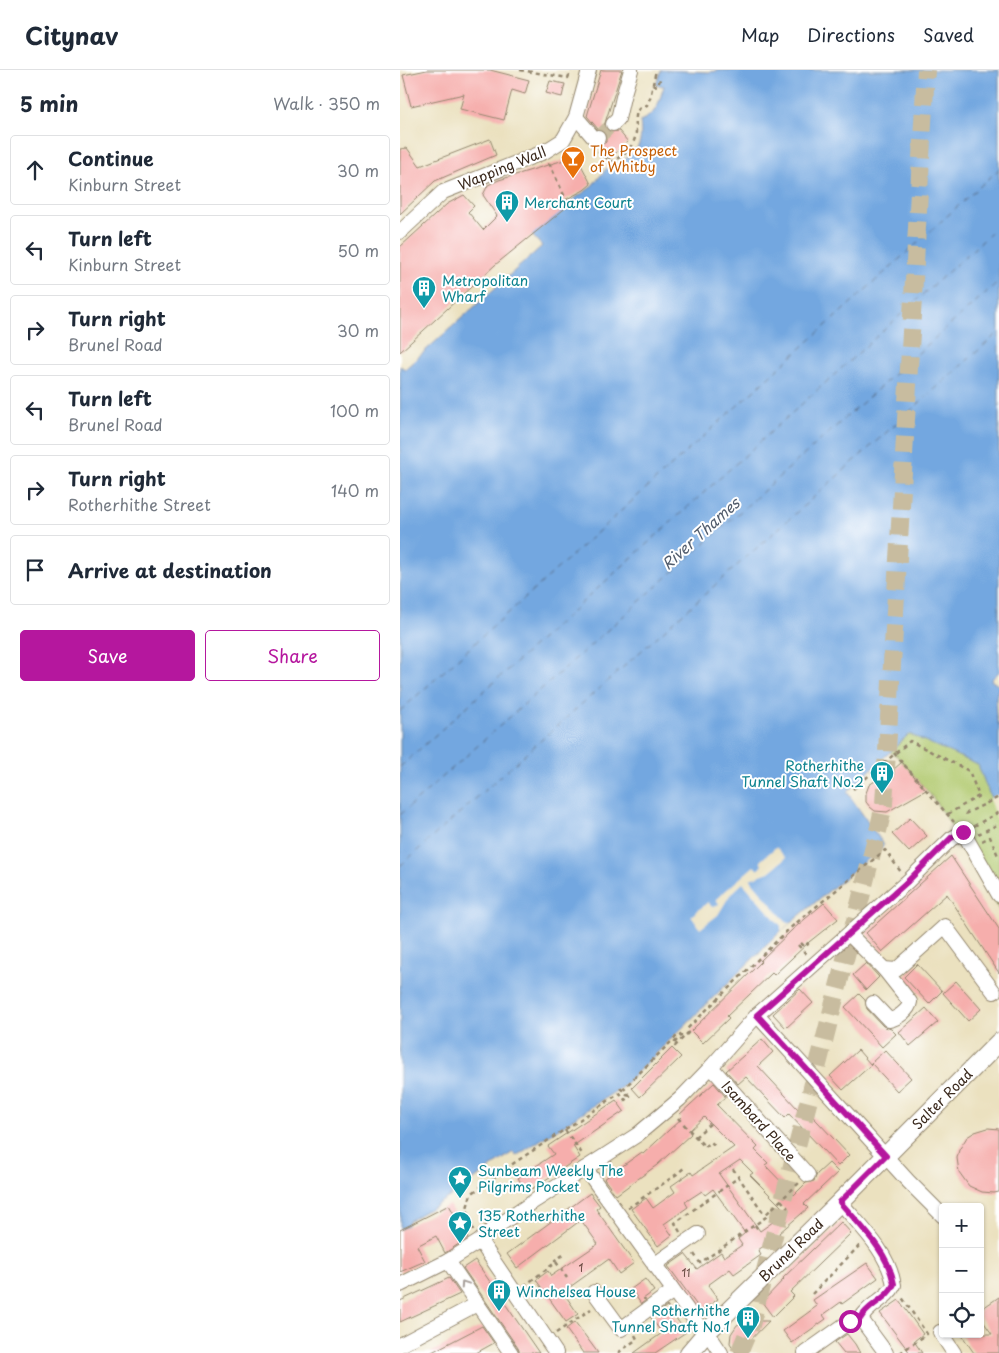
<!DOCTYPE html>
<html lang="en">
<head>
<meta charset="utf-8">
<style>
	:root { --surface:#fff; --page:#f6f6f7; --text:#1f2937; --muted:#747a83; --line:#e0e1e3; --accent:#b5179e }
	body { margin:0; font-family:"Playpen Sans",sans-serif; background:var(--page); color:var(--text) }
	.controls { position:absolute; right:15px; bottom:15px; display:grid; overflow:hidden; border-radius:5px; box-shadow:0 1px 4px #0004 }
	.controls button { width:45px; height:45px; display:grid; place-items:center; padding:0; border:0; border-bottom:1px solid var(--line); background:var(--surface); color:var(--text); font:25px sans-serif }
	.stop { position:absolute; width:15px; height:15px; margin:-11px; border:4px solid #b5179e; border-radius:50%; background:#fff }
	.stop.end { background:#b5179e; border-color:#fff; box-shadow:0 1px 5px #0008 }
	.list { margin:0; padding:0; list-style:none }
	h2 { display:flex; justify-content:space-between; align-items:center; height:65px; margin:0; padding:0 20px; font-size:21px }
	h2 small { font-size:16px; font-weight:400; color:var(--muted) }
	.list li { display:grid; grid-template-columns:32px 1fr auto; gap:15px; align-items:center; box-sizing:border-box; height:70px; margin:0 10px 10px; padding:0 10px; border:1px solid var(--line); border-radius:5px }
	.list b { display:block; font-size:19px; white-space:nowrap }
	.list p { margin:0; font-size:16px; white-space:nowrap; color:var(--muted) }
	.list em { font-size:16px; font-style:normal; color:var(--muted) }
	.actions { display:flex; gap:10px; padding:15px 20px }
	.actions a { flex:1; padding:11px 0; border:1px solid var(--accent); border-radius:5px; text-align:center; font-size:18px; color:var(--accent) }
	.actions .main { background:var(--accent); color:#fff }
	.icon { flex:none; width:28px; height:28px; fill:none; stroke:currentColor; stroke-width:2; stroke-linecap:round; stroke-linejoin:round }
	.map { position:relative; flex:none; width:599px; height:1283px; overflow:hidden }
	header { display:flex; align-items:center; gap:30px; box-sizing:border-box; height:70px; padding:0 25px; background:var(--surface); border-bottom:1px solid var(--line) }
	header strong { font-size:24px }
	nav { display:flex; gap:28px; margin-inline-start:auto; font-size:18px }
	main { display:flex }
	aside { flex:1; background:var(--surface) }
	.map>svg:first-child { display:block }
</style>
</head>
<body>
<header>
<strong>Citynav</strong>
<nav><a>Map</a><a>Directions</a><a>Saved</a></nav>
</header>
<main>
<aside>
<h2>5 min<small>Walk · 350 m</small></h2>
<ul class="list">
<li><svg class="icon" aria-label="ahead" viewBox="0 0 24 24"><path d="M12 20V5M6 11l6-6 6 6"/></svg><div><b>Continue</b><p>Kinburn Street</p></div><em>30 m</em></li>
<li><svg class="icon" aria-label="left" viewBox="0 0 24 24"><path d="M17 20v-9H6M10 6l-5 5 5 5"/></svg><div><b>Turn left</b><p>Kinburn Street</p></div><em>50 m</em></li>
<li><svg class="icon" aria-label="right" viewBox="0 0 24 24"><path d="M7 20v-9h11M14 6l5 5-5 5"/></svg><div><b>Turn right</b><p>Brunel Road</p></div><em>30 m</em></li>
<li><svg class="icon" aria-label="left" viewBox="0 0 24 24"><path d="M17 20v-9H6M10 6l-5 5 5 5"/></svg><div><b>Turn left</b><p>Brunel Road</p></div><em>100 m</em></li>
<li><svg class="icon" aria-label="right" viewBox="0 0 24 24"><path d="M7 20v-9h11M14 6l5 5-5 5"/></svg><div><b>Turn right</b><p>Rotherhithe Street</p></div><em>140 m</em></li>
<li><svg class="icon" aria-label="arrive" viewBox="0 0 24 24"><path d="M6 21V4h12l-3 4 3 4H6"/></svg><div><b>Arrive at destination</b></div></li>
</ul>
<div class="actions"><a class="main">Save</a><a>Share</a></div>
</aside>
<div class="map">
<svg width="599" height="1283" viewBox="0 0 599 1283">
	<rect width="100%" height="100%" fill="#fff"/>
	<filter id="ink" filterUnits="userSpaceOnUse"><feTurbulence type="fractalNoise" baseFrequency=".02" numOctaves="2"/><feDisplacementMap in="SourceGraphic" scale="10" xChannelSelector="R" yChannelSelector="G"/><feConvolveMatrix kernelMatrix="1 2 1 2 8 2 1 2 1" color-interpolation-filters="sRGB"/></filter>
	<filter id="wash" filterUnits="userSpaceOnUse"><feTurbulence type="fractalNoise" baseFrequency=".0096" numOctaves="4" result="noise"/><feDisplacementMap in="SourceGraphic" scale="20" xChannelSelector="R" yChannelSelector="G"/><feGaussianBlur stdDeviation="1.12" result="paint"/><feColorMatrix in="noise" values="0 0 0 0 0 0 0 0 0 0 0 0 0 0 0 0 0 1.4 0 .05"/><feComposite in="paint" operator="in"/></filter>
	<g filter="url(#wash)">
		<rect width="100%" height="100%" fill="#ebe1bf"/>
		<polygon fill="#b1c96e" stroke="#767a46" points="509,664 599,683 599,840 549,752 533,728 497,686 490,682"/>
		<path fill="#73a7e0" stroke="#57687f" d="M261,0L309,2L323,0H599V602L591,610L599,616C595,628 594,644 599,656V749L578,695L509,664L447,722L484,775L381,861L222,1017L116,1086L113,1082L51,1126L9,1151L8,1155L0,1159V296L5,299L142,176L131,164L167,136L168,133L190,118L208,97C216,97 232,85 237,78C242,71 241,59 240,51C258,43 258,34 264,16L256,15Z"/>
		<g fill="#ebe1bf">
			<polygon points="599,724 599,751 597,750 589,729"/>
			<polygon points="376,777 386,788 369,802 350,809 387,853 391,853 381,861 381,856 343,813 330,825 318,845 300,859 291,846 308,832 312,837 319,834 316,829 354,796 358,800 362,795 360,791"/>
		</g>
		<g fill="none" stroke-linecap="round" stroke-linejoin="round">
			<g stroke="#515c6c" stroke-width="1" stroke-dasharray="6 5" stroke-linecap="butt">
				<polyline points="0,641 599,99"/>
				<polyline points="0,697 599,156"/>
				<polyline points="0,745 599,211"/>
				<polyline points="0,796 599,262"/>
			</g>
		</g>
		<g id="blocks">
			<g fill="#f6aeac" fill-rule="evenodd">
				<polygon points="27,0 90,0 129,10 125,24 112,20 104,50 60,39 64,24 11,36 3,5"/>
				<polygon points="201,0 222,0 204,56 210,62 219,61 228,72 209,89 199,77 206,72 206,64 203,61 198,59 187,46"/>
				<polygon points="150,11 165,14 162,27 146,23"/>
				<polygon points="90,69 96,85 35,111 0,144 0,79 7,78 20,96"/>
				<polygon points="178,89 191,114 184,120 165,130 168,136 95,195 0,282 0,177 47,134 64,125 74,136 68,142 83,160 97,146 83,125 88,115 99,110 164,90 167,94"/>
				<polygon points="502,692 526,720 487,742 475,741 470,737 466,732 466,723 469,715 475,711 484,708"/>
				<polygon points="510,748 527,766 509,782 492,764"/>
				<polygon points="551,786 599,859 599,903 547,824 482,882 466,863"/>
				<polygon points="424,833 438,849 409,872 374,905 372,903 327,946 329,948 303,973 291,961 361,892 360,891 392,860"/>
				<polygon points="466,893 479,907 466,920 453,905"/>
				<polygon points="517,894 542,921 529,934 504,907"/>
				<polygon points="556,911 581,939 568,951 543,923"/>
				<polygon points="400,919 413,933 386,958 373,944"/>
				<polygon points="459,924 465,930 467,939 483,956 491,959 496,964 482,977 445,937"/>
				<polygon points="526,938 538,952 510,976 499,962"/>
				<polygon points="362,969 373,982 358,996 398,1039 402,1035 449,1085 438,1096 389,1044 385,1048 346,1007 338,1014 326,1001"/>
				<polygon points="272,978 281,987 240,1027 232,1018"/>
				<polygon points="458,980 471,995 443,1020 430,1006"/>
				<polygon points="485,980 511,1008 497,1021 471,993"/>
				<path d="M314,1013L325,1026V1028L317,1035L358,1077L355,1080L368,1093L365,1095L394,1125L406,1113L414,1111L417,1104L429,1093L438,1102L404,1134L408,1138L379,1163L380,1165L358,1180L361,1185L334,1204L330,1199L308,1215L318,1229L301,1241L268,1196L285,1184L297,1199L321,1182L324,1187L342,1175L338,1169L345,1163L313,1119L305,1125L302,1121L285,1132L288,1137L264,1154L272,1165L258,1176L231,1139L246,1128L253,1138L275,1122L271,1116L291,1102L293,1105L334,1077L304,1047L289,1061L291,1064L257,1095L216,1125L204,1109L242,1082L243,1084L282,1048L279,1045ZM340,1090L353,1103L350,1105L385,1140L379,1146L380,1147L360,1161L319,1104Z"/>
				<polygon points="216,1030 224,1041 173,1076 180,1087 127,1122 118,1108 154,1084 148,1076"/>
				<polygon points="588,1058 599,1059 599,1122 594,1123 582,1122 569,1116 559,1102 557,1088 559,1080 567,1067 575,1062"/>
				<polygon points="190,1123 200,1136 196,1139 234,1193 219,1204 209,1189 163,1222 178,1244 166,1252 136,1210 148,1201 151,1206 198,1174 181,1150 117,1198 107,1184"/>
				<polygon points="49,1135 68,1168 45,1183 36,1166 17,1176 25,1191 0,1202 0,1160"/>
				<polygon points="441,1152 451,1163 390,1222 394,1226 373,1247 362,1232 384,1209 383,1208"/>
				<polygon points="75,1190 139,1283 120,1283 118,1278 63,1198"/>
				<polygon points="467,1193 478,1208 442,1234 441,1232 423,1245 426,1249 392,1273 383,1261 417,1236 413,1230"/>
				<polygon points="49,1208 60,1224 0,1252 0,1231"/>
				<polygon points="245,1209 254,1221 243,1229 246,1230 241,1234 231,1219"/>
				<polygon points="599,1227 599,1283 574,1283 561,1264 592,1264 580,1247 580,1240"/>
				<polygon points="499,1230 523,1264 514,1271 522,1283 510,1283 480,1243"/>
				<polygon points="267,1236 286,1262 255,1283 234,1283 262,1263 251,1248"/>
				<polygon points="345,1251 369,1251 338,1283 336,1283 330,1273 331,1264 337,1255"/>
				<polygon points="175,1252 198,1283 183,1283 166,1259"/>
				<polygon points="82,1256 94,1273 76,1283 30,1283"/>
				<polygon points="447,1264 455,1274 460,1283 444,1283 435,1272"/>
			</g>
		</g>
	</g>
	<g filter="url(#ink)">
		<use href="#blocks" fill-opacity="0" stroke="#93866e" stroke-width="1"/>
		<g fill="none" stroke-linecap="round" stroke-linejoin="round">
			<polyline stroke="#c8bc9f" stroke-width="14" stroke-dasharray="14 7" stroke-linecap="butt" points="198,68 213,54"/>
			<polyline stroke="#c8bc9f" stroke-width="18" stroke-dasharray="18 9" stroke-linecap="butt" points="339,1283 351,1255 479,757 484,734 526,0"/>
			<g stroke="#93866e" stroke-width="16">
				<g id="minor">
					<polyline points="176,47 194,68 198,68"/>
					<polyline points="213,54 218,49 223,27 231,0"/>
					<polyline points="0,162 43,122 144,82 163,70 176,47 189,0"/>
					<polyline points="449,864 484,899 496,900 545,856 594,922"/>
					<path d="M473,933L489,950C497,949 509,940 510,932L484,899"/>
					<polyline points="357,945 508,1111 543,1146"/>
					<polyline points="311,997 408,1105"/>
					<polyline points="184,1099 188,1102 299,1256 313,1271 321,1283"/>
					<polyline points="80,1171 156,1283"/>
					<polyline points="48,1191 111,1283"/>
					<polyline points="254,1195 298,1164"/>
					<polyline points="0,1215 48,1191 80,1171 89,1162 136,1130 237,1065 280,1029 311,997 357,945 508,811 551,769 563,762 599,825"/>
					<polyline points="194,1222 221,1259 273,1221"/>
					<polyline points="461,1249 486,1283"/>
					<polyline points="540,1262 554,1283"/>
					<polyline points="0,1275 77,1234"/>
					<path d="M405,1283L450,1251L461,1249C468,1234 487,1230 494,1215C488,1181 461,1157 440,1132"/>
				</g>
			</g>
			<g stroke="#93866e" stroke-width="20">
				<polyline id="major" points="289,1283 306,1263 440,1132 599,972"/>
			</g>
			<g stroke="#93866e" stroke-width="2.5" stroke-dasharray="4 4" stroke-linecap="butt">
				<polyline points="120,0 168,8 171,0"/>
				<polyline points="253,15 258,16 260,9"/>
				<path d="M198,81L211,92C223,86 235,77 236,62C236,54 235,48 237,41L240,38L247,35L250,28L256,0"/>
				<polyline points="149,93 169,136"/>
				<polyline points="494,683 554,752"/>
				<polyline points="453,719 510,671 569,701 579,726 548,744"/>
				<polyline points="565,744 599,727"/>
				<polyline points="574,756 599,742"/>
				<polyline points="578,764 599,754"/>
				<polyline points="582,771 590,767 599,788"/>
				<polyline points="401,873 405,877 408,874 404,870"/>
				<polyline points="398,875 407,885"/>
				<polyline points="220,1018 228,1025"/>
				<polyline points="278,1048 305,1077 311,1072 317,1078"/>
				<polyline points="165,1060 183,1085"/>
				<polyline points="295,1067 312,1052"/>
				<polyline points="333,1099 365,1145"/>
				<polyline points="381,1130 388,1138"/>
				<polyline points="228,1138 277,1104 286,1096"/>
				<polyline points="355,1155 359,1161"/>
				<polyline points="73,1160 67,1138 71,1124 114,1093 220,1023 225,1030 230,1026 224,1018 279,964 281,966 273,974 275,976 288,963 287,959 389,859 485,780 501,802"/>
				<polyline points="280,1162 275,1153 339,1107"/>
				<polyline points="294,1184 300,1193 366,1147 365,1145 399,1113"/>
				<polyline points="156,1192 167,1208"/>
				<polyline points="124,1216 156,1192 155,1190 163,1185"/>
				<polyline points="412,1224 461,1174"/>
				<polyline points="156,1263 191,1239"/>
				<polyline points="218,1283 237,1269 235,1265"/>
				<polyline points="500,1283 527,1264 501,1226"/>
			</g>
			<use href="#minor" stroke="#fff" stroke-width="14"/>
			<use href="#major" stroke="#fff" stroke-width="18"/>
		</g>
		<defs><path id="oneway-chevron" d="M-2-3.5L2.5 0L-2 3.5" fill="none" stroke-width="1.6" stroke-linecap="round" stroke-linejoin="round" transform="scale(1.25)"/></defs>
		<use stroke="#a79f9a" href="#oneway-chevron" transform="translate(64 1214) rotate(-124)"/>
	</g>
	<g fill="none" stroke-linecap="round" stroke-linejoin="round" filter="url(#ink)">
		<path stroke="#b5179e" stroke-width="6" d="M450,1251L460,1249C468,1234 487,1230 494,1214C488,1181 461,1157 440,1132L486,1086L357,945L508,811L551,768L563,762"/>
	</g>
	<defs>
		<g id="bar-pin" transform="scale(1.25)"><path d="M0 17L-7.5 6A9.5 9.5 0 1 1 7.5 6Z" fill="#e8710a" stroke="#fff"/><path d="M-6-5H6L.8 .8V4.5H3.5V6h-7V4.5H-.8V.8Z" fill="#fff"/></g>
		<g id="building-pin" transform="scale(1.25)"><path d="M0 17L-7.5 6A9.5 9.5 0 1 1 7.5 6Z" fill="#0f9aa8" stroke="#fff"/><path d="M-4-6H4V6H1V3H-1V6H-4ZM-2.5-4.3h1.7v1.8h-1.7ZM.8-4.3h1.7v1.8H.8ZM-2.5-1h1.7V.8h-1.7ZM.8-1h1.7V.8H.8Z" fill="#fff"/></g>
		<g id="sight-pin" transform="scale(1.25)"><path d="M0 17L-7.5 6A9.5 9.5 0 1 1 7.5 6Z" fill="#0f9aa8" stroke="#fff"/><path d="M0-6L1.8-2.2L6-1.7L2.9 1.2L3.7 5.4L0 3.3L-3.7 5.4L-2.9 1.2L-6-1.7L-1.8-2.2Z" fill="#fff"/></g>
	</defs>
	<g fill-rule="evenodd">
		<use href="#bar-pin" x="173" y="88"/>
		<use href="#building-pin" x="107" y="132"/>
		<use href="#building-pin" x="24" y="218"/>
		<use href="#building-pin" x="482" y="703"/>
		<use href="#sight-pin" x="60" y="1108"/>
		<use href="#sight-pin" x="60" y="1153"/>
		<use href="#building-pin" x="99" y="1221"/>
		<use href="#building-pin" x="348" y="1248"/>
	</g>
	<g text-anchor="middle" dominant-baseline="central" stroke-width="4" stroke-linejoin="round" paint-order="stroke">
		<g font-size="11" fill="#6a4b42">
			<text x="181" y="1197">1</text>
			<text x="286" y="1202">11</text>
		</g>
		<g font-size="14" fill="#c56008" stroke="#fff" text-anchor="start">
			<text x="190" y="80">The Prospect<tspan x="190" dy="16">of Whitby</tspan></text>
		</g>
		<g font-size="14" fill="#3b2a1e" stroke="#fff">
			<text transform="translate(102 98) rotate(-22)">Wapping Wall</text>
			<text transform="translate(542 1029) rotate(-45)">Salter Road</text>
			<text transform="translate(359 1051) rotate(48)">Isambard Place</text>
			<text transform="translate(391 1180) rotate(-44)">Brunel Road</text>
		</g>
		<g font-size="14" fill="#0d838f" stroke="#fff" text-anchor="start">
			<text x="124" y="132">Merchant Court</text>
			<text x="42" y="210">Metropolitan<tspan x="42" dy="16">Wharf</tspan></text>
			<text x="464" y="695" text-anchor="end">Rotherhithe<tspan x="464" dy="16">Tunnel Shaft No.2</tspan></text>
			<text x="78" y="1100">Sunbeam Weekly The<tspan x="78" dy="16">Pilgrims Pocket</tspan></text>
			<text x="78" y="1145">135 Rotherhithe<tspan x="78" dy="16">Street</tspan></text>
			<text x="116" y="1221">Winchelsea House</text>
			<text x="330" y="1240" text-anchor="end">Rotherhithe<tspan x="330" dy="16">Tunnel Shaft No.1</tspan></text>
		</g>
		<g font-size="15" font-style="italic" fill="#515c6c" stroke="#fff">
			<text transform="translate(300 463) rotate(-42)">River Thames</text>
		</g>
	</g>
</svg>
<div class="controls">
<button>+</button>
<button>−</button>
<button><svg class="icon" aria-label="locate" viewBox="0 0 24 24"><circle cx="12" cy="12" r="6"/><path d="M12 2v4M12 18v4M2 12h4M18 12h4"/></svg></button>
</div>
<div class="stop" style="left:450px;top:1251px"></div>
<div class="stop end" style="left:563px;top:762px"></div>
</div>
</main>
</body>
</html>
